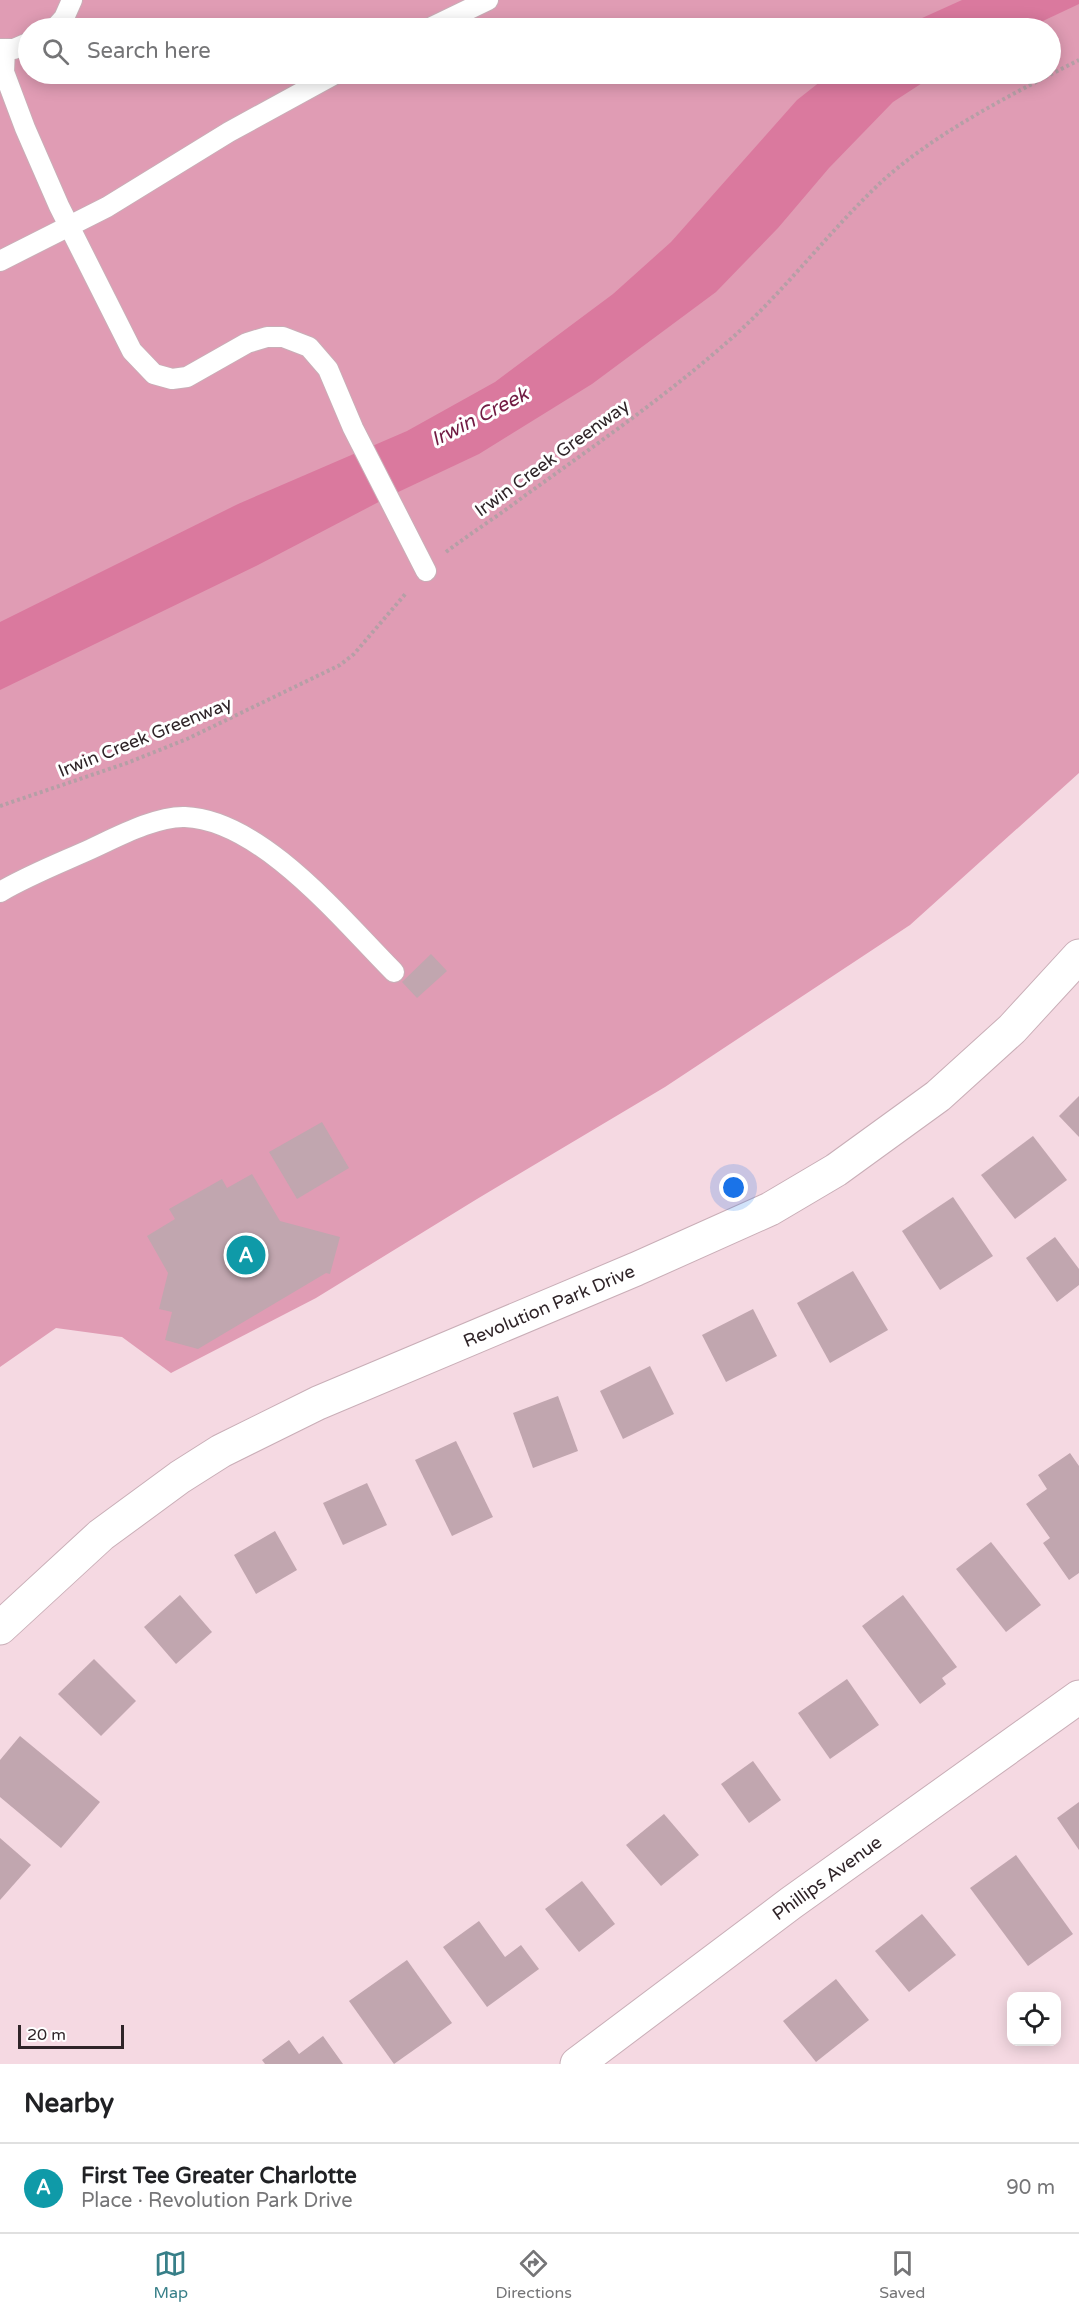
<!DOCTYPE html>
<html lang="en">
<head>
<meta charset="utf-8">
<style>
	:root { --surface:#fff; --page:#f2f2f2; --text:#202124; --muted:#757577; --line:#e0e0e0; --accent:#377f88 }
	body { margin:0; font-family:"Varela Round",sans-serif; background:var(--page); color:var(--text) }
	.controls { position:absolute; right:18px; bottom:18px; display:grid; overflow:hidden; border-radius:12px; box-shadow:0 3px 15px #0003 }
	.controls button { width:54px; height:54px; display:grid; place-items:center; padding:0; border:0; border-bottom:2px solid var(--line); background:var(--surface); color:var(--text); font:30px sans-serif }
	.scale { position:absolute; left:18px; bottom:15px; width:106px; box-sizing:border-box; padding-left:6px; border:3px solid #2f2428; border-top:0; font-size:16px; line-height:21px; white-space:nowrap; color:#2f2428; -webkit-text-stroke:4px #fff; paint-order:stroke }
	.you { position:absolute; left:734px; top:1188px; width:21px; height:21px; margin:-15px; border:4px solid #fff; border-radius:50%; background:#1a73e8; box-shadow:0 0 0 9px #1a73e833 }
	.badge { display:grid; place-items:center; width:39px; height:39px; border-radius:50%; background:var(--accent); color:#fff; font-size:20px; font-weight:700 }
	.pin { position:absolute; translate:-50% -50%; border:3px solid #fff; box-shadow:0 2px 6px #0006 }
	.list { margin:0; padding:0; list-style:none }
	h2 { display:flex; justify-content:space-between; align-items:center; height:78px; margin:0; padding:0 24px; font-size:26px }
	h2 small { font-size:20px; font-weight:400; color:var(--muted) }
	.list li { display:grid; grid-template-columns:39px 1fr auto; gap:18px; align-items:center; box-sizing:border-box; height:90px; padding:0 24px; border-top:2px solid var(--line) }
	.list b { display:block; font-size:22px; white-space:nowrap }
	.list p { margin:0; font-size:20px; white-space:nowrap; color:var(--muted) }
	.list em { font-size:20px; font-style:normal; color:var(--muted) }
	.icon { flex:none; width:33px; height:33px; fill:none; stroke:currentColor; stroke-width:2; stroke-linecap:round; stroke-linejoin:round }
	.map { position:relative; flex:none; width:1079px; height:2064px; overflow:hidden }
	.search { position:absolute; background:var(--surface); box-shadow:0 3px 15px #0003; left:18px; right:18px; top:18px; height:66px; display:flex; align-items:center; gap:15px; box-sizing:border-box; padding:0 21px; border-radius:33px; color:var(--muted); font-size:22px }
	.sheet { height:168px; background:var(--surface) }
	nav { display:flex; justify-content:space-around; align-items:center; box-sizing:border-box; height:84px; border-top:2px solid var(--line); background:var(--surface); font-size:16px; color:var(--muted) }
	nav a { display:grid; justify-items:center; gap:3px }
	nav .on { color:var(--accent) }
	.map>svg:first-child { display:block }
</style>
</head>
<body>
<div class="map">
<svg width="1079" height="2064" viewBox="0 0 1079 2064">
	<rect width="100%" height="100%" fill="#f5d9e2"/>
	<path fill="#e09cb4" fill-rule="evenodd" d="M0,0H1079V773L910,925L665,1087L477,1199L316,1298L171,1373L122,1337L56,1328L0,1367ZM28,28H1050V74H28Z"/>
	<g fill="#da799e">
		<polygon points="962,0 1079,0 1079,4 1028,28 900,28"/>
		<polygon points="830,74 936,74 893,102 829,168 778,228 716,292 592,384 479,454 394,494 258,565 0,690 0,622 238,504 407,431 495,382 613,294 671,242 797,100"/>
	</g>
	<g fill="#c1a6af">
		<polygon points="431,954 447,971 417,998 402,982"/>
		<polygon points="1079,1096 1079,1137 1059,1116"/>
		<polygon points="322,1122 349,1168 297,1199 269,1152"/>
		<polygon points="1033,1136 1067,1180 1015,1219 981,1175"/>
		<polygon points="252,1174 280,1221 340,1237 330,1274 326,1273 198,1349 165,1340 172,1312 159,1309 168,1273 147,1236 175,1219 169,1209 222,1179 227,1188"/>
		<polygon points="953,1197 993,1256 940,1290 902,1231"/>
		<polygon points="1055,1237 1079,1269 1079,1285 1057,1302 1026,1258"/>
		<polygon points="853,1271 888,1330 830,1363 797,1303"/>
		<polygon points="753,1309 777,1356 726,1382 702,1335"/>
		<polygon points="650,1366 674,1414 623,1439 600,1391"/>
		<polygon points="558,1396 578,1451 533,1468 513,1413"/>
		<polygon points="456,1441 493,1517 452,1536 415,1460"/>
		<polygon points="1070,1453 1079,1466 1079,1573 1069,1580 1043,1543 1050,1538 1026,1504 1047,1489 1038,1475"/>
		<polygon points="367,1483 387,1525 343,1545 323,1503"/>
		<polygon points="275,1531 297,1570 256,1594 234,1555"/>
		<polygon points="991,1542 1041,1605 1006,1632 956,1569"/>
		<polygon points="180,1595 212,1632 176,1664 144,1627"/>
		<polygon points="903,1595 957,1667 942,1678 946,1684 920,1704 862,1626"/>
		<polygon points="94,1659 136,1701 101,1736 58,1694"/>
		<polygon points="847,1679 879,1725 830,1759 798,1713"/>
		<polygon points="20,1736 100,1802 61,1848 0,1797 0,1760"/>
		<polygon points="753,1761 781,1800 749,1823 721,1784"/>
		<polygon points="1079,1802 1079,1850 1057,1818"/>
		<polygon points="664,1814 699,1855 661,1886 626,1845"/>
		<polygon points="0,1838 31,1865 0,1900"/>
		<polygon points="1016,1855 1073,1934 1028,1966 970,1888"/>
		<polygon points="582,1881 615,1924 579,1952 545,1909"/>
		<polygon points="922,1914 956,1955 909,1992 875,1951"/>
		<polygon points="479,1921 505,1957 521,1945 539,1969 487,2007 443,1947"/>
		<polygon points="407,1960 452,2023 394,2064 349,2001"/>
		<polygon points="836,1979 869,2020 816,2062 783,2021"/>
		<polygon points="323,2036 343,2064 265,2064 262,2060 289,2040 299,2054"/>
	</g>
	<g fill="none" stroke-linecap="round" stroke-linejoin="round">
		<g stroke="#c9aeb7" stroke-width="22">
			<g id="service">
				<polyline points="55,28 64,18 72,0"/>
				<polyline points="430,28 488,0"/>
				<polyline points="0,49 14,49 28,43"/>
				<polyline points="5,49 4,72 25,128 59,206 132,351 154,374 172,379 187,377 247,343 267,337 283,337 309,347 328,369 353,428 426,571"/>
				<polyline points="0,261 107,207 229,132 335,74"/>
				<path d="M0,892C29,875 60,863 91,849C117,837 156,816 185,817C262,820 343,921 394,972"/>
			</g>
		</g>
		<g stroke="#c9aeb7" stroke-width="35">
			<polyline id="minor" points="577,2064 791,1903 1079,1697"/>
		</g>
		<g stroke="#c9aeb7" stroke-width="35">
			<polyline id="tertiary" points="0,1628 101,1535 180,1477 221,1451 318,1403 636,1269 770,1209 836,1170 938,1096 1012,1029 1079,956"/>
		</g>
		<g stroke="#b59fa6" stroke-width="4" stroke-dasharray="3 3" stroke-linecap="butt">
			<path d="M446,552C471,533 498,516 523,497C591,448 662,399 725,344C780,297 824,237 876,187C930,135 1012,94 1079,60"/>
			<polyline points="0,806 127,763 187,739 340,665 354,654 407,592"/>
		</g>
		<use href="#service" stroke="#fff" stroke-width="20"/>
		<use href="#minor" stroke="#fff" stroke-width="33"/>
		<use href="#tertiary" stroke="#fff" stroke-width="33"/>
	</g>
	<g text-anchor="middle" dominant-baseline="central" stroke-width="6" stroke-linejoin="round" paint-order="stroke">
		<g font-size="18" fill="#2f2428" stroke="#fff">
			<text transform="translate(552 458) rotate(-36)">Irwin Creek Greenway</text>
			<text transform="translate(145 737) rotate(-22)">Irwin Creek Greenway</text>
			<text transform="translate(549 1306) rotate(-23)">Revolution Park Drive</text>
			<text transform="translate(827 1878) rotate(-36)">Phillips Avenue</text>
		</g>
		<g font-size="20" font-style="italic" fill="#711b43" stroke="#fff">
			<text transform="translate(480 417) rotate(-27)">Irwin Creek</text>
		</g>
	</g>
</svg>
<div class="controls">
<button><svg class="icon" aria-label="locate" viewBox="0 0 24 24"><circle cx="12" cy="12" r="6"/><path d="M12 2v4M12 18v4M2 12h4M18 12h4"/></svg></button>
</div>
<div class="scale">20 m</div>
<div class="you"></div>
<div class="pin badge" style="left:246px;top:1255px;background:#0f9aa8">A</div>
<div class="search"><svg class="icon" aria-label="search" viewBox="0 0 24 24"><circle cx="10" cy="10" r="6"/><path d="M15 15l6 6"/></svg>Search here</div>
</div>
<section class="sheet">
<h2>Nearby<small></small></h2>
<ul class="list">
<li><span class="badge" style="background:#0f9aa8">A</span><div><b>First Tee Greater Charlotte</b><p>Place · Revolution Park Drive</p></div><em>90 m</em></li>
</ul>
</section>
<nav>
<a class="on"><svg class="icon" aria-label="map" viewBox="0 0 24 24"><path d="M3 6l6-2 6 2 6-2v14l-6 2-6-2-6 2zM9 4v14M15 6v14"/></svg>Map</a>
<a><svg class="icon" aria-label="directions" viewBox="0 0 24 24"><path d="M12 3l9 9-9 9-9-9zM9 14v-3h6M13 9l2 2-2 2"/></svg>Directions</a>
<a><svg class="icon" aria-label="saved" viewBox="0 0 24 24"><path d="M7 4h10v16l-5-4-5 4z"/></svg>Saved</a>
</nav>
</body>
</html>
